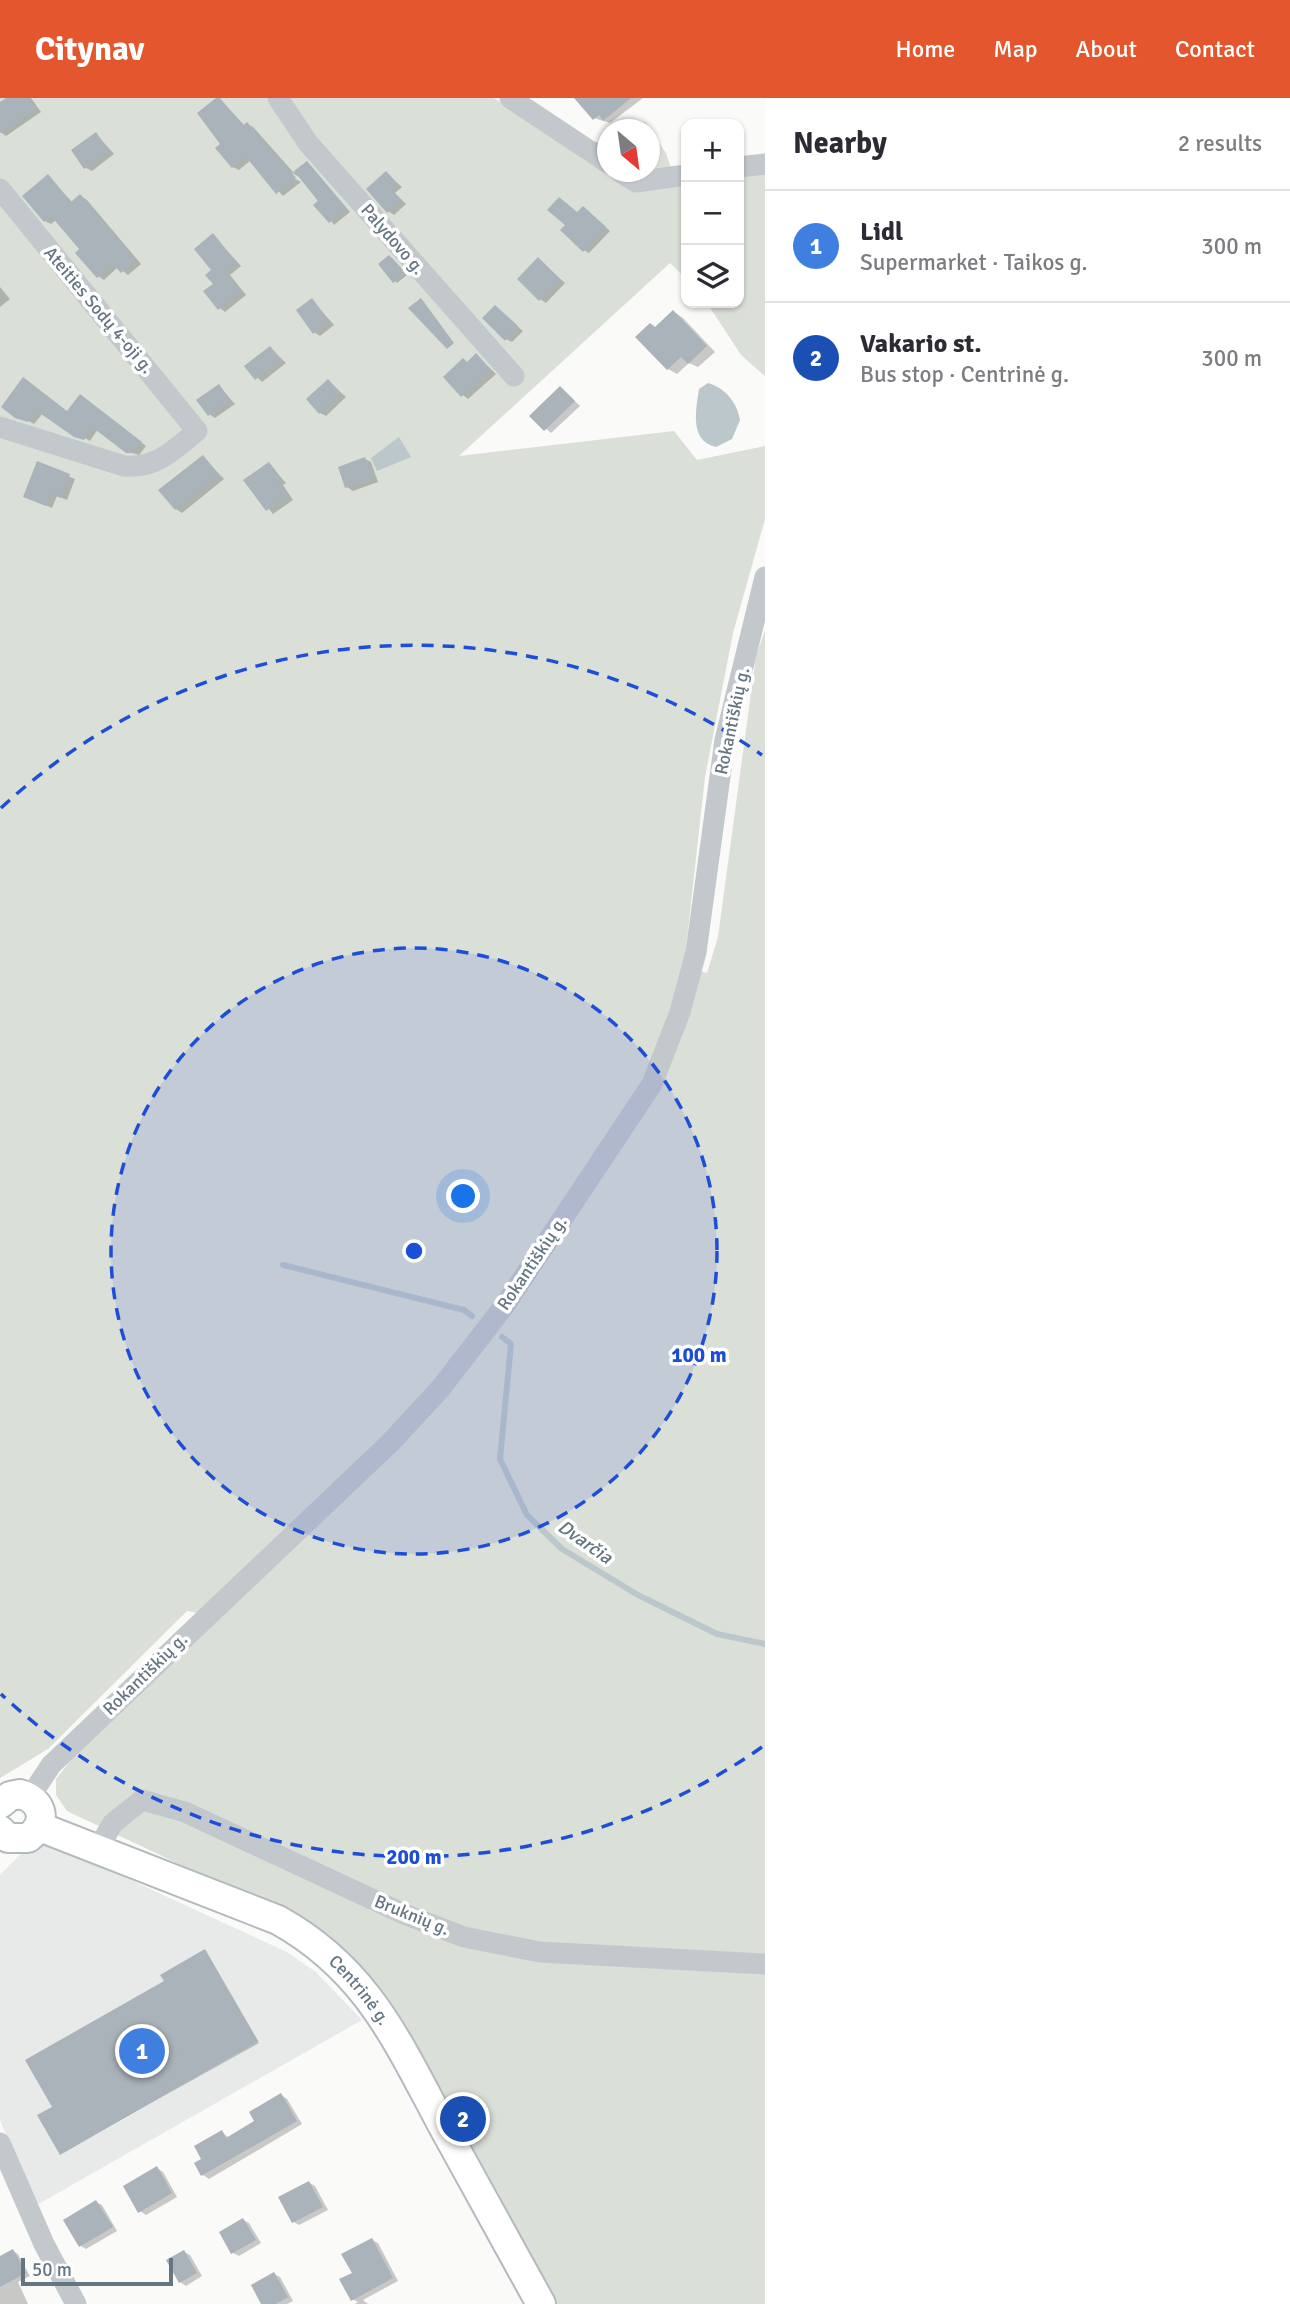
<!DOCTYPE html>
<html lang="en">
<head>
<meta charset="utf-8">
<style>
	:root { --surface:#fff; --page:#f2f2f3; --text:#2b2b33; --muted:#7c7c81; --line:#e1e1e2; --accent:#e4572e }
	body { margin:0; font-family:Signika,sans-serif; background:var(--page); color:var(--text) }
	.controls { position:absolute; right:21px; top:21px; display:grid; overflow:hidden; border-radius:14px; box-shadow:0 2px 5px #0004 }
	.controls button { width:63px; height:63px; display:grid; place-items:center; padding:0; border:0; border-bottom:2px solid var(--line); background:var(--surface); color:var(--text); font:35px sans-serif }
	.compass { position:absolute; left:597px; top:21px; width:63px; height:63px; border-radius:50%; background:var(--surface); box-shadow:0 2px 5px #0004; rotate:151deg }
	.scale { position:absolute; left:21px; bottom:18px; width:152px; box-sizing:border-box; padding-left:7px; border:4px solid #657683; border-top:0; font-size:19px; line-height:24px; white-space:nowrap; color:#657683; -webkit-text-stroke:5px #fff; paint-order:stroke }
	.you { position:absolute; left:464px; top:1099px; width:24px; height:24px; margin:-18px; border:5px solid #fff; border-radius:50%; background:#1a73e8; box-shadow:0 0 0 10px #1a73e833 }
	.badge { display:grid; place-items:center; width:46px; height:46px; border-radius:50%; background:var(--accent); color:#fff; font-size:23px; font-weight:700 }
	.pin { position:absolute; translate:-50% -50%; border:4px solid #fff; box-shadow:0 2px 7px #0006 }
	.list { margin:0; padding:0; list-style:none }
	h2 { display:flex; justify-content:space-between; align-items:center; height:91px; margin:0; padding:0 28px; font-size:30px }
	h2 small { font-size:23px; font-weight:400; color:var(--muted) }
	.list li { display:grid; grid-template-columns:46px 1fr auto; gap:21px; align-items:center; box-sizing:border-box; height:112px; padding:0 28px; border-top:2px solid var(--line) }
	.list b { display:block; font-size:26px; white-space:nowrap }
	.list p { margin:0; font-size:23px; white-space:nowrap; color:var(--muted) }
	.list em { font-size:23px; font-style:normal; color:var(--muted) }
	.icon { flex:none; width:38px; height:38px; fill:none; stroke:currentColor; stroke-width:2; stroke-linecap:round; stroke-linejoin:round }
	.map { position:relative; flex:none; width:765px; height:2206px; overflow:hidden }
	header { display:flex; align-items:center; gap:42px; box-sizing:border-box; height:98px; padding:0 35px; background:var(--accent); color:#fff }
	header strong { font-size:33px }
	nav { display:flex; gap:38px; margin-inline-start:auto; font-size:24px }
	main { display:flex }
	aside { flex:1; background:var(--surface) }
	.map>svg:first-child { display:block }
</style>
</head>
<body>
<header>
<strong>Citynav</strong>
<nav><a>Home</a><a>Map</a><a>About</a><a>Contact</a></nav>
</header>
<main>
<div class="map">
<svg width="765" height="2206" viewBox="0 0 765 2206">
	<rect width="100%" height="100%" fill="#fafaf8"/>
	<polygon fill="#e8e9e9" points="46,1743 287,1854 316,1874 362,1922 35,2108 0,2022 0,1777 33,1744"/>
	<g fill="#dadfd7">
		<path d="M0,0H494L569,49L601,43L607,38L608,74H650V32L617,31L624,26L645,24L666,55L676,85L686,84V181L670,165L459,358L674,333L697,362L765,348V421L733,535L705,679L684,868L707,875L718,839L756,558L765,533V2206H551L395,1912C369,1877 343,1851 308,1827L67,1713L56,1697V1681L83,1647L215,1518L187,1513L48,1651L0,1680Z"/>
		<polygon points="765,75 765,278 741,257 707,205 739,205 739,78"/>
	</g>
	<g fill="#bbc7cb">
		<path d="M708,285C725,290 737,304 740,322L732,341L716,349C689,343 696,311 699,291Z"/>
		<polygon points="399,339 411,359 377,373 371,360"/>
	</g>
	<g fill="#0003">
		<polygon points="9,0 31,0 41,14 6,38 0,34 0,6"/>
		<polygon points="219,0 245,28 247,26 253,29 294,75 307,65 311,68 350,114 334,127 303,81 290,74 288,77 301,84 283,98 251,62 239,72 233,69 223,46"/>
		<polygon points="580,0 643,0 610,25 594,20"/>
		<polygon points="96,36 114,56 92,73 86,70"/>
		<polygon points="386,75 402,89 395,95 406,106 394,117 388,113"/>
		<polygon points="48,78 73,105 81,98 87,102 141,166 128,177 118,169 104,182 98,178 82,151 57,121 51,126 45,123"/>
		<polygon points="588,113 610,133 589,155 584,152 577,115"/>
		<polygon points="213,137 241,168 230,177 246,197 225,214 220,210"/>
		<polygon points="392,160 407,177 397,185 380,166"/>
		<polygon points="538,161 565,185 546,205 540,201"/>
		<polygon points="0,189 10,201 0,209"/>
		<polygon points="312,202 334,227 320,238 314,234"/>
		<polygon points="495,209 523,233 512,244 506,241"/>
		<polygon points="674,214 683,220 715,254 698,269 689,265 677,276 668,271 656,230"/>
		<polygon points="270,250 286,265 262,284 247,269"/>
		<polygon points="476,257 496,276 468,301 463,297"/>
		<polygon points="328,283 346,299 326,318 320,315"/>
		<polygon points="219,288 235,306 215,320 209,316"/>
		<polygon points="561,290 580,308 551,335 532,318"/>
		<polygon points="85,301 146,348 139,357 126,353 98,331 90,343 43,315 34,326 3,309 68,315"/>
		<polygon points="203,359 224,381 182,415 176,411"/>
		<polygon points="365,361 371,364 378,384 353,393 347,389"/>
		<polygon points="38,365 75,381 67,402 57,398 52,410 31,401"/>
		<polygon points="269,366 286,385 283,387 293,402 273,416 246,382"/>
		<polygon points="205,1853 259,1945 61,2055 54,2010 166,1884"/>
		<polygon points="281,1997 287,2001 302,2026 209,2081 203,2077 196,2066 204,2061 222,2034 229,2040 256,2024"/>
		<polygon points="157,2070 163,2074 177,2099 146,2117 140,2113"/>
		<polygon points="309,2085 315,2088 328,2112 299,2127 294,2124"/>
		<polygon points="96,2104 102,2107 117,2133 86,2151 81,2148"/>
		<polygon points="243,2122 249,2125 261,2145 239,2158 233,2155"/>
		<polygon points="372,2142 378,2145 398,2183 363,2202 368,2206 355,2206 358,2204 352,2201 354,2175"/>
		<polygon points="13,2153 18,2156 30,2178 18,2184 28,2206 0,2206 0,2160"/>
		<polygon points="184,2154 190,2157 202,2178 186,2188 180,2184"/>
		<polygon points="274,2176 280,2179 293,2203 287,2206 263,2206"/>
	</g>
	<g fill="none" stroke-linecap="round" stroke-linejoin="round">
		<g stroke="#bbc7cb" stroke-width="6">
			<polyline points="283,1167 464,1212 472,1218"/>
			<polyline points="502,1239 511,1246 500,1361 527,1417 562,1451 638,1497 717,1536 765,1546"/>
		</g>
	</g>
	<g fill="#aab3b9">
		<polygon points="6,0 29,0 37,11 0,35 0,4"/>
		<polygon points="216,0 220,0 243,28 247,24 296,80 276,96 246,59 232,70 215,50 220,46 197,15"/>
		<polygon points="574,0 631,0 603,23 599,17 593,22"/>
		<polygon points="96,34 109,53 84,71 71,52"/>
		<polygon points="307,63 347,111 329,125 313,107 318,103 294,73"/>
		<polygon points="386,73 397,85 391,91 401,102 387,115 366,91"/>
		<polygon points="48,76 71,104 80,96 136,162 121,175 113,166 97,180 75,155 79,151 51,118 44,124 22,98"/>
		<polygon points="559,99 577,114 583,108 606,129 583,154 560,132 565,127 547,112"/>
		<polygon points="213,135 236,164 225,173 241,193 218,212 203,193 213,186 205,177 211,172 194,151"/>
		<polygon points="389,157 406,175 393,185 378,166"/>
		<polygon points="538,159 560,181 539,203 517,181"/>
		<polygon points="312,200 329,223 313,236 296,212"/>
		<polygon points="421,200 454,245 447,251 408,210"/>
		<polygon points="495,207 518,228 505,243 482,220"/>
		<polygon points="673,212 707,248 688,266 681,259 667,272 635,239 650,225 655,229"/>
		<polygon points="270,248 281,261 255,282 244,268"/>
		<polygon points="476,255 491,272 461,299 443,279 463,260 467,264"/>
		<polygon points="23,279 67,313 80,296 142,344 133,355 126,355 92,329 84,342 74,339 37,313 28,324 15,320 1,309"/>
		<polygon points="328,281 341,295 319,316 306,301"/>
		<polygon points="219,286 230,302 208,318 196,302"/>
		<polygon points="560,288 575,303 544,333 529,318"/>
		<polygon points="203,357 219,377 175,412 158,392"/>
		<polygon points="365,359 373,381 345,390 338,369"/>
		<polygon points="37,363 70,376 61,400 50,396 46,408 23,399"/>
		<polygon points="269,364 282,381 278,383 288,398 266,413 243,382"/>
		<polygon points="205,1851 258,1943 60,2057 37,2017 52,2009 25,1962 164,1883 160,1877"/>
		<polygon points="281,1995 297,2023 201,2078 194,2065 201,2061 194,2048 222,2032 226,2040 254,2023 249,2014"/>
		<polygon points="157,2068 172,2095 138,2115 123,2088"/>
		<polygon points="309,2083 323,2109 292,2125 278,2099"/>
		<polygon points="96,2102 113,2129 79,2149 63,2122"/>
		<polygon points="243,2120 256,2142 231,2156 219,2134"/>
		<polygon points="372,2140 393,2180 351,2203 339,2181 352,2175 341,2156"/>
		<polygon points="13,2151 26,2175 0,2189 0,2158"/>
		<polygon points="184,2152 197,2175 179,2185 166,2162"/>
		<polygon points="274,2174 288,2199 276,2206 261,2206 251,2187"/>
	</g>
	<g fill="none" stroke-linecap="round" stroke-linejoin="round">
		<g stroke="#b3babf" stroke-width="32">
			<g id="secondary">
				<path d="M0,1706L10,1698L20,1696C44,1703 48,1725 28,1740H8L0,1732"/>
				<path id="s1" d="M40,1729L278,1822C368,1872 398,1945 445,2032C477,2090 509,2148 541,2206"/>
			</g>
		</g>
		<g stroke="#c3c8cc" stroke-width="21">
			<polyline points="278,0 308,45 514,278"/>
			<polyline points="510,0 608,65"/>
			<polyline points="739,69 765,66"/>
			<polyline points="620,74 636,84 686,77"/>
			<path d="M0,91L197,333C174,352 156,371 124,368L0,329"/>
			<polyline points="30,1699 51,1667 390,1345 440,1291 505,1207 652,986 680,914 696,854 725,642 765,479"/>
			<polyline points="98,1750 113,1725 142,1702 185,1714 404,1816 464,1839 540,1854 765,1866"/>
			<polyline points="0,2045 44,2146 76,2206"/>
		</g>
		<use href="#secondary" stroke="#fff" stroke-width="28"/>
	</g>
	<circle cx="414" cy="1153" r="303" fill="#1d4ed8" fill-opacity=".12"/>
	<g fill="none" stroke="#1d4ed8" stroke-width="3.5" stroke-dasharray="12 9">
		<circle cx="414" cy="1153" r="303"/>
		<path d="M762 1649A606 606 0 0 1 1 1596M1 710A606 606 0 0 1 762 657"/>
	</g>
	<g text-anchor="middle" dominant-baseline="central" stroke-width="7" stroke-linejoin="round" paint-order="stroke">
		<g font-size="18" fill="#657683" stroke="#fff">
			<text transform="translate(393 141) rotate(49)">Palydovo g.</text>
			<text transform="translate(99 212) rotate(50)">Ateities Sodų 4-oji g.</text>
			<text transform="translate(732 623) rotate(-78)">Rokantiškių g.</text>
			<text transform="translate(532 1165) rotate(-56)">Rokantiškių g.</text>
			<text transform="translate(145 1576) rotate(-44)">Rokantiškių g.</text>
			<text transform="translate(412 1817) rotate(22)">Bruknių g.</text>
			<text stroke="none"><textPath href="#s1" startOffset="364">Centrinė g.</textPath></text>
		</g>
		<g font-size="19" font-style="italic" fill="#60757c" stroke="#fff">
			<text transform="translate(585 1444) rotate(35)">Dvarčia</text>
		</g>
	</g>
	<circle cx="414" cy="1153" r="10" fill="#1d4ed8" stroke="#fff" stroke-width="3.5"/>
	<g font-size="21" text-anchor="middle" font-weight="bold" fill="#1d4ed8" stroke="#fff" stroke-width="7" stroke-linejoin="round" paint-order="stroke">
		<text x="699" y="1264">100 m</text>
		<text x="414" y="1766">200 m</text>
	</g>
</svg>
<div class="controls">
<button>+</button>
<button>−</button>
<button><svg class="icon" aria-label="layers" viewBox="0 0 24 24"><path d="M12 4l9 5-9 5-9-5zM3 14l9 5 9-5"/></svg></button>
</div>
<svg class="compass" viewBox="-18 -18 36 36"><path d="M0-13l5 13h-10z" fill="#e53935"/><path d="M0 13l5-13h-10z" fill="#7c7c81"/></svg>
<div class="scale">50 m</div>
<div class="you"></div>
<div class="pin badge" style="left:142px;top:1953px;background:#3f7fe0">1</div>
<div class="pin badge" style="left:463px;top:2021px;background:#1a4fb4">2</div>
</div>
<aside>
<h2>Nearby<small>2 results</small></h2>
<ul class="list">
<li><span class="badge" style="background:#3f7fe0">1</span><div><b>Lidl</b><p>Supermarket · Taikos g.</p></div><em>300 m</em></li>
<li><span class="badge" style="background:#1a4fb4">2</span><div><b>Vakario st.</b><p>Bus stop · Centrinė g.</p></div><em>300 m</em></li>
</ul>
</aside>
</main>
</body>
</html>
